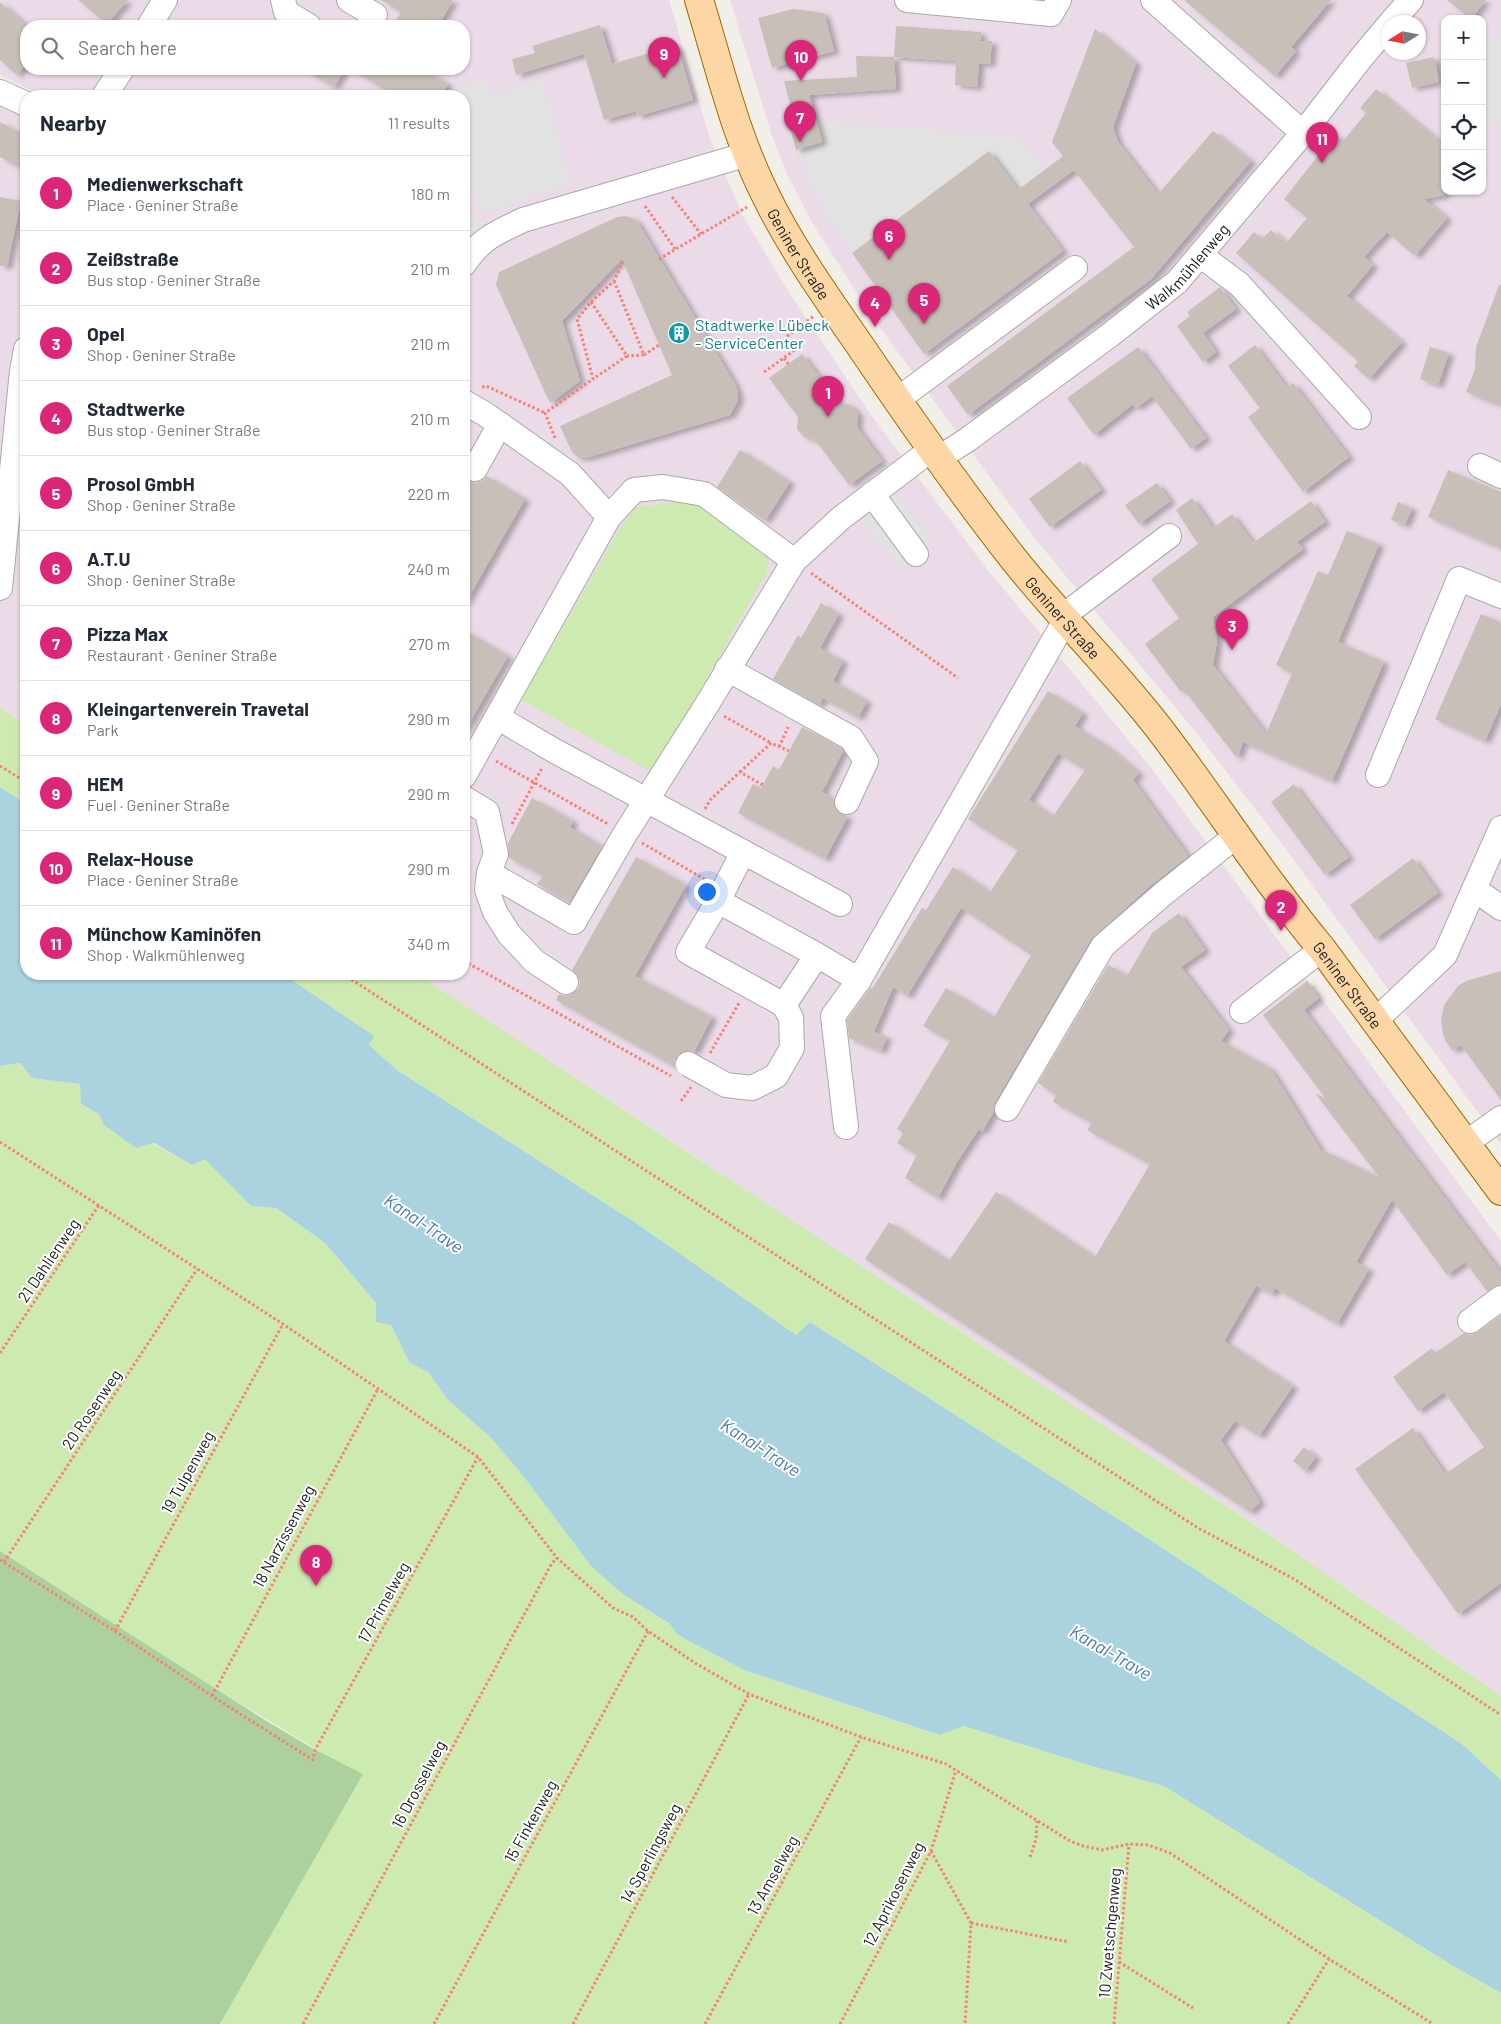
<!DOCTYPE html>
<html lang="en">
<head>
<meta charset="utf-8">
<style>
	:root { --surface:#fff; --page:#f2f2f3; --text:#1f2937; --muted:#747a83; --line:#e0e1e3; --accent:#db2777 }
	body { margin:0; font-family:Barlow,sans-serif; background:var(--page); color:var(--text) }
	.controls { position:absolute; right:15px; top:15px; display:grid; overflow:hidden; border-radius:10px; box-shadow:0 1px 4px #0004 }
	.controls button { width:45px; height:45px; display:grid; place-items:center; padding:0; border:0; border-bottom:1px solid var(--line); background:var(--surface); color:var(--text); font:25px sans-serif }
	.compass { position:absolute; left:1381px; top:15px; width:45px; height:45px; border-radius:50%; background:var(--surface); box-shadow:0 1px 4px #0004; rotate:259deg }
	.you { position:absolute; left:706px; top:891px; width:18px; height:18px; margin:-12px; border:4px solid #fff; border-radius:50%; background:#1a73e8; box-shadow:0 0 0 8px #1a73e833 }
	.badge { display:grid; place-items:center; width:32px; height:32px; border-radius:50%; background:var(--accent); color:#fff; font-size:16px; font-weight:700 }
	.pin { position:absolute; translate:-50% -41px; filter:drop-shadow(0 1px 2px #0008) }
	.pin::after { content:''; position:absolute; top:26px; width:18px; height:15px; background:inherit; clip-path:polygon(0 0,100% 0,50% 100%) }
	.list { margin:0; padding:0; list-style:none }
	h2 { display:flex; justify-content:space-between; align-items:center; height:65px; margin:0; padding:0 20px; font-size:21px }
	h2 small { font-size:16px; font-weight:400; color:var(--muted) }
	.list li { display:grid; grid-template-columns:32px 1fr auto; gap:15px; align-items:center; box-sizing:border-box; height:75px; padding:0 20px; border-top:1px solid var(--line) }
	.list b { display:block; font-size:19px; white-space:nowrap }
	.list p { margin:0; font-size:16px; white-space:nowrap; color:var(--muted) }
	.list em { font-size:16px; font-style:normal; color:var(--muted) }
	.icon { flex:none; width:28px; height:28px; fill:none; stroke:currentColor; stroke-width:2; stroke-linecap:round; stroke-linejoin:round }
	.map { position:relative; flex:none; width:1501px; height:2024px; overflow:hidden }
	.search { position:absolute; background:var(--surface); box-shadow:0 1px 4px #0004; left:20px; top:20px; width:450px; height:55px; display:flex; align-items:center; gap:12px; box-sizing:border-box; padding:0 18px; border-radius:20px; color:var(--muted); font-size:19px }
	.panel { position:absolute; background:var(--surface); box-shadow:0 1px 4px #0004; left:20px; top:90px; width:450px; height:890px; border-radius:20px }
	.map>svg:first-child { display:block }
</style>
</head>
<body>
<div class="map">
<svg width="1501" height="2024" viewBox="0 0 1501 2024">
	<defs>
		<filter id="shadow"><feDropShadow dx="5.5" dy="3" stdDeviation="2.5" flood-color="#0004"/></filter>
	</defs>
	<rect width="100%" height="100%" fill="#f2efe9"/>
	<g fill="#ebdbe8" fill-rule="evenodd">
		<path d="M0,0H669L710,139L744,218L792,297L871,415L987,569L1149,765L1501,1241V1696L1257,1526L417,974H464V96H41L0,75ZM26,26H464V69H26Z"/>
		<path d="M730,0H1501V1144L1282,844L1195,731L1036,540L873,318L811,221L787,174L772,136ZM1445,19H1482V191H1445ZM1388,22H1418V52H1388Z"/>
		<polygon points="0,103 26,117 26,725 0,708"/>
	</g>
	<g fill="#cdebb0">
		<path d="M687,500C704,509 761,537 767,553C770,559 768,566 767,572L653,773L521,700L623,523L636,507Z"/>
		<polygon points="0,708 26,725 26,804 0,787"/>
		<polygon points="283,974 417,974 1257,1526 1501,1696 1501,1780 1462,1744 1118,1519 810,1322 796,1336 633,1221 397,1070 369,1045 373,1036"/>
		<polygon points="20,1063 32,1078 81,1084 81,1104 192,1165 205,1158 251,1206 276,1208 325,1243 376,1303 391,1325 409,1362 429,1373 447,1399 491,1438 624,1595 670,1624 679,1635 744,1670 938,1735 964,1726 1088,1765 1164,1786 1453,1966 1501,1993 1501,2024 220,2024 337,1818 319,1751 218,1690 0,1551 0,1066"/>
	</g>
	<polygon fill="#add19e" points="0,1551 265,1720 312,1748 363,1774 220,2024 0,2024"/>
	<g fill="#e2e2e2">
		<polygon points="1501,35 1501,121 1486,128 1482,112 1482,49"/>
		<polygon points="542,80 571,185 536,193 495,210 480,210 474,190 464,193 464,96 446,96 452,86 487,81 493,96"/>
		<polygon points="816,121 1019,138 1043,172 1042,194 1028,204 989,151 852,253 826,212 796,150 822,142"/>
		<polygon points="464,210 480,218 482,226 478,230 464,239"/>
		<polygon points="896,493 934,544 901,568 863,518"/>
	</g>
	<polygon fill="#aad3df" points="0,787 26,804 26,974 283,974 374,1036 369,1045 397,1070 633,1221 796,1335 810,1322 1118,1519 1462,1744 1501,1780 1501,1993 1453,1966 1164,1786 1088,1765 964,1726 939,1735 744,1670 678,1635 670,1624 624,1595 592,1567 524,1477 491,1438 447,1399 429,1373 409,1362 391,1325 376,1322 376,1303 325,1243 276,1208 251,1206 205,1159 192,1165 154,1143 136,1148 104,1125 99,1114 81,1104 80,1084 32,1078 20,1063 0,1066"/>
	<g fill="#c7bfb8" fill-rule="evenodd" filter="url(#shadow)">
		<polygon points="78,0 128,0 107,24"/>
		<polygon points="381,0 453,0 438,26 393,26 401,12"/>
		<polygon points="1184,0 1331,0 1291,47 1296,51 1275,76"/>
		<polygon points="1447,0 1486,0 1471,19"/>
		<polygon points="0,2 26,25 26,64 17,75 0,60"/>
		<polygon points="793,9 824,13 834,51 772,68 758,18"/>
		<polygon points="600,25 612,64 677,45 693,100 638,116 636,111 604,120 584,54 516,75 512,59 535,53 532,46"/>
		<polygon points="896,26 981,32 980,41 992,41 990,64 979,63 977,87 955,85 956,61 894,57"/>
		<polygon points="1095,29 1136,63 1113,127 1118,142 1158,194 1213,131 1251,161 1151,279 968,415 947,386 1134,247 1074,170 1028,204 1063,251 924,354 852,253 989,151 1018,190 1063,156 1052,142"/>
		<polygon points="856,56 894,57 896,89 809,95 822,142 796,150 787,117 793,115 784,81 857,77"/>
		<polygon points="1434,57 1439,82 1412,88 1406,63"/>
		<polygon points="303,69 345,69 334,87"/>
		<polygon points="350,69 422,69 448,84 441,96 397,96"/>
		<polygon points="1376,89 1445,146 1445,195 1424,199 1447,218 1415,256 1387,232 1364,257 1373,265 1347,296 1402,342 1369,379 1354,366 1358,361 1236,253 1254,232 1262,239 1271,230 1286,243 1307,218 1284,199 1335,134 1343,141 1366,113 1360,108"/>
		<polygon points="0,122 26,136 26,171 0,157"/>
		<polygon points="0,197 21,201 7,266 0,266"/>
		<polygon points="626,216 636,220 735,384 738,394 738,400 730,415 589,457 579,458 572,452 560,426 672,375 622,259 562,321 580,381 550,403 496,285 499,272 617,217"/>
		<polygon points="1499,285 1501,285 1501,405 1466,392 1475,369 1476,347"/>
		<polygon points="1220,287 1236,309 1203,333 1216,352 1203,362 1177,326 1190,316 1187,312"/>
		<polygon points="1255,345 1287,388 1293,383 1349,457 1303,492 1248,417 1260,408 1228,366"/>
		<polygon points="1138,347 1206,438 1191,449 1152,396 1136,408 1133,404 1094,435 1067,398"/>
		<polygon points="1430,347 1449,353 1438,385 1420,379"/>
		<polygon points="802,354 839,403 851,405 858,414 857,427 882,461 849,485 816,441 804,437 797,429 798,417 769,378"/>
		<polygon points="740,450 790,482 765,521 717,487"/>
		<polygon points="1080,461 1101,490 1050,527 1029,499"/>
		<polygon points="1448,470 1501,492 1501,548 1428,517"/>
		<polygon points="487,476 525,499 464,605 464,477 469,481 476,483 482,481"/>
		<polygon points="1157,483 1170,501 1139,524 1125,505"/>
		<polygon points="1192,498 1213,528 1232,514 1253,543 1311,501 1325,522 1297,542 1303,549 1213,617 1217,641 1213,665 1266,734 1292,673 1276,665 1318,571 1328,575 1347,531 1379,544 1338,642 1384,662 1332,781 1243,742 1237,758 1184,690 1181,692 1145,644 1179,618 1151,579 1198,544 1176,510"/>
		<polygon points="1398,502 1412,508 1405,525 1391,520"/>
		<polygon points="821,603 839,614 820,648 843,661 833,681 867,701 858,718 823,698 819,705 773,679 798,635 801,638"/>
		<polygon points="1481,614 1501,623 1501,704 1485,741 1435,719"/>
		<polygon points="464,630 508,656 464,732"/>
		<path d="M1048,691L1083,713L1075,726L1105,745L1139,773L1133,780L1188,856L1150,886L1091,939L995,1102L994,1111L982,1132L979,1129L957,1162L938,1198L905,1178L917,1155L897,1143L903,1133L897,1129L950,1041L923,1026L946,988L994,1017L1031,955L961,908L907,996L893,987L874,1032L887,1037L881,1051L849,1038L847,1020L870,988L872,989L922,908L926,910L953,867L990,892L1018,850L968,819ZM1058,753L1085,770L1053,816L1029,800Z"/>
		<polygon points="802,727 841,748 843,751 822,792 834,799 833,804 836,810 842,815 848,816 825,859 738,813 753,784 761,788 773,766 779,770"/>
		<polygon points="1294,784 1349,857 1325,875 1271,802"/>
		<polygon points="532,798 573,821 570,827 602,846 569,903 537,884 543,876 509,858 508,843"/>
		<polygon points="636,857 686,885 635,976 712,1017 694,1052 687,1050 680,1053 676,1058 675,1067 556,1000 559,994 565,996 572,994 578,989 580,983 578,976 572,970"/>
		<polygon points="1413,858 1438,893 1375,939 1350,905"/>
		<polygon points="1179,913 1205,950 1181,967 1229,1030 1221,1041 1270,1068 1322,1152 1324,1151 1379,1177 1315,1093 1326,1099 1263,1015 1307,981 1319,998 1304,1010 1501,1273 1501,1285 1487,1291 1465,1262 1447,1275 1392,1200 1356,1262 1369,1269 1337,1324 1275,1288 1272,1294 1256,1286 1224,1341 1293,1386 1259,1436 1235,1421 1221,1440 1260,1502 1250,1512 865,1259 889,1222 949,1261 996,1192 1095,1257 1150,1164 1087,1130 1092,1123 1053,1102 1056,1095 1038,1083 1108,965 1127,976 1152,933"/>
		<polygon points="1501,971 1501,1100 1461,1045 1453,1051 1446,1042 1443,1034 1441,1019 1444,1005 1458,986 1466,981"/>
		<polygon points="1501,1315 1501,1583 1458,1614 1355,1469 1413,1428 1445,1474 1484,1447 1444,1392 1418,1411 1393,1377 1432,1348 1435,1353 1464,1333 1471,1335 1478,1332"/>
		<polygon points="1304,1447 1316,1457 1305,1471 1293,1461"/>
	</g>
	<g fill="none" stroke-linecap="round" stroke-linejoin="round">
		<g stroke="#a9a9a9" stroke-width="26">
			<g id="minor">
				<polyline points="283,0 286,12 309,26"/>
				<polyline points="349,0 375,15 368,26"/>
				<polyline points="907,0 1051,14 1059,0"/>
				<polyline points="1153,0 1303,133"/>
				<polyline points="1391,22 1411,0"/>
				<polyline points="149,26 165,0"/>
				<polyline points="0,92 26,104"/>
				<polyline points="104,96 122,69"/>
				<polyline points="1200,255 1239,284 1359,417"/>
				<path d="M464,264C483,237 494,234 523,220L748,154"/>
				<polyline points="897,400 1075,268"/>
				<polyline points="464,402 485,414 570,474 609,517 634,490 663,487 704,494 794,561"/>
				<path id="s1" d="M939,458L967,440L1110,335L1177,282L1303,133L1361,58L1388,26"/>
				<polyline points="1480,466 1501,476"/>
				<polyline points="475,469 500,424"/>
				<polyline points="872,494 916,554"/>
				<polyline points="609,517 497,717 553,750 743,852"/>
				<polyline points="0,588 22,371 26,349"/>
				<polyline points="1063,616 1169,536"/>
				<polyline points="727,669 851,738 866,761 847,802"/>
				<polyline points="1378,775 1459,579 1501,596"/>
				<polyline points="464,776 497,717"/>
				<polyline points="464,798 487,812 496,854 489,873 574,922 625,834 706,706 794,561 841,518 932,449"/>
				<polyline points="489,873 487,890 495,912 509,934 534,961 566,982"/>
				<polyline points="1474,889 1501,908"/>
				<polyline points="718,901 743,852 840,904"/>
				<polyline points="817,955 784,1005 688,952 718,901 817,955 859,980"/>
				<polyline points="1242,1011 1322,949"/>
				<polyline points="1375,1021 1445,955 1501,828"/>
				<polyline points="708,1075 726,1085 752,1088 776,1076 792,1048 791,1018 784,1005"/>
				<polyline points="1007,1109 1103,946 1163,894 1236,836"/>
				<polyline points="846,1127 833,1016 859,980 1066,619"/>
				<polyline points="1466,1143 1501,1118"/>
				<polyline points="1470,1321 1501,1298"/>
			</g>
		</g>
		<g stroke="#a06b00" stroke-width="30">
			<g id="major">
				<path id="s2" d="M699,0C719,65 735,135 766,196C792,249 827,298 861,347C909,418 959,489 1012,557C1058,615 1112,668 1158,727C1214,800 1263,878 1322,949L1501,1191"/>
			</g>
		</g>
		<g stroke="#fa8072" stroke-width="3" stroke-dasharray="2.5 2.5" stroke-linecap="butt">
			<polyline points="672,197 701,234"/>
			<polyline points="645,206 675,249"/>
			<polyline points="659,259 747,207"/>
			<polyline points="614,281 644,355 627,356"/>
			<polyline points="591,302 627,356 593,379"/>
			<polyline points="644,355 659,345"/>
			<polyline points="784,358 788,364"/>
			<polyline points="764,372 795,350 786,337 814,316"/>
			<polyline points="482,387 486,386 545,413"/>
			<polyline points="555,438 545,413 593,379 577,319 591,302 614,281 623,261"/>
			<polyline points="811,573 958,678"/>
			<polyline points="724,716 771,743"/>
			<polyline points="779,747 788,727"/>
			<polyline points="496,761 608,824"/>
			<polyline points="0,766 26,782"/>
			<polyline points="740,772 771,743 789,751"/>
			<polyline points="705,809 710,800 740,772 763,785"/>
			<polyline points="512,824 542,768"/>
			<polyline points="642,843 706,880"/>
			<polyline points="464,961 671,1076"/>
			<polyline points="343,974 918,1347 1198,1528 1294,1579 1501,1715"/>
			<polyline points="710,1053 739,1003"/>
			<polyline points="681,1101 691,1087"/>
			<polyline points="0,1142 283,1324 478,1457 557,1558 613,1608 633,1617 648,1631 695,1663 749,1694 861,1737 946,1764 1070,1841 1083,1846 1102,1850 1129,1844 1148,1845 1170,1853 1329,1959 1433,2024"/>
			<polyline points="0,1353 99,1205"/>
			<polyline points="0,1560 115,1631 212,1696 313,1760 315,1750 478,1457"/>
			<polyline points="4,1562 197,1269"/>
			<polyline points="115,1631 283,1324"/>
			<polyline points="212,1696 378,1389"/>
			<polyline points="931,1851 971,1923 965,2024"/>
			<polyline points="1030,1857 1036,1839 1037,1821"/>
			<polyline points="971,1923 1069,1942"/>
			<polyline points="1119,1962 1193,2008"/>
			<polyline points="303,2024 552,1563 557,1558"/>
			<polyline points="434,2024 648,1631"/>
			<polyline points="573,2024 749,1694"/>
			<polyline points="705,2024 861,1737"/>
			<polyline points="840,2024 931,1851 956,1770"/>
			<polyline points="1114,2024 1129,1844"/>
			<polyline points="1288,2024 1329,1959"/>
		</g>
		<use href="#minor" stroke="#fff" stroke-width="24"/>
		<use href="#major" stroke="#fcd6a4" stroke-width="28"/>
		<g stroke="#a9a9a9" stroke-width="26" stroke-linecap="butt">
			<polyline id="minor-bridge" points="688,1064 708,1075"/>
		</g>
		<use href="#minor-bridge" stroke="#fff" stroke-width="24"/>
	</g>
	<defs>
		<g id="building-disc" transform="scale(1.125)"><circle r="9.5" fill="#0f9aa8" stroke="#fff"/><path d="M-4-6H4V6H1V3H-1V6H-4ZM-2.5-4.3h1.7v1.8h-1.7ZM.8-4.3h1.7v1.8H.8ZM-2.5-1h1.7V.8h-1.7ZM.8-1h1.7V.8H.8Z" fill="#fff"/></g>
	</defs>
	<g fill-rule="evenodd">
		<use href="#building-disc" x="679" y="333"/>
	</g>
	<g text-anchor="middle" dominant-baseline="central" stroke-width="4" stroke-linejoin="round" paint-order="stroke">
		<g font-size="16" fill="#222" stroke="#fff">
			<text stroke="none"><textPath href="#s2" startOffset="274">Geniner Straße</textPath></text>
			<text stroke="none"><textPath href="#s1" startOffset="314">Walkmühlenweg</textPath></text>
			<text stroke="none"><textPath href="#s2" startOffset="724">Geniner Straße</textPath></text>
			<text stroke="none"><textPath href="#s2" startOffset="1189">Geniner Straße</textPath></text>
			<text transform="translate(48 1260) rotate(-56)">21 Dahlienweg</text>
			<text transform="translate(91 1409) rotate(-56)">20 Rosenweg</text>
			<text transform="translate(187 1472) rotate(-61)">19 Tulpenweg</text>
			<text transform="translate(283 1536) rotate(-62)">18 Narzissenweg</text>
			<text transform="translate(383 1602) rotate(-61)">17 Primelweg</text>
			<text transform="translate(418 1784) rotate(-62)">16 Drosselweg</text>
			<text transform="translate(530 1821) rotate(-61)">15 Finkenweg</text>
			<text transform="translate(650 1853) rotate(-62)">14 Sperlingsweg</text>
			<text transform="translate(772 1875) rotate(-61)">13 Amselweg</text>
			<text transform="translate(893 1894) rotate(-63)">12 Aprikosenweg</text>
			<text transform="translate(1109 1933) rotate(-85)">10 Zwetschgenweg</text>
		</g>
		<g font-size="16" fill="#0d838f" stroke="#fff" text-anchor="start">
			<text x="695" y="324">Stadtwerke Lübeck<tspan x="695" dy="18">- ServiceCenter</tspan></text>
		</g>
		<g font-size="18" font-style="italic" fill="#4a7aab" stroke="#fff">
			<text transform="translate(424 1223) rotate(34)">Kanal-Trave</text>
			<text transform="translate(761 1447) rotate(33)">Kanal-Trave</text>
			<text transform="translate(1111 1652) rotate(30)">Kanal-Trave</text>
		</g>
	</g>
</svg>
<div class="controls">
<button>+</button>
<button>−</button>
<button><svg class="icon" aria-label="locate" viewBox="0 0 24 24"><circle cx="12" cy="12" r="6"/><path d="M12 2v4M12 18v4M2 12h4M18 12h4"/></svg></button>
<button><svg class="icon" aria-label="layers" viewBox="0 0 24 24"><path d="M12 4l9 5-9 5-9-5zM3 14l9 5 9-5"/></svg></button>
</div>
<svg class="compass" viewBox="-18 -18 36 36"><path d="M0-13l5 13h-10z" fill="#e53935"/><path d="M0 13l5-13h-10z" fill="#747a83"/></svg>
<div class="you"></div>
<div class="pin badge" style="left:828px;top:417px">1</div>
<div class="pin badge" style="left:1281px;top:931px">2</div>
<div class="pin badge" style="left:1232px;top:650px">3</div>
<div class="pin badge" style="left:875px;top:327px">4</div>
<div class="pin badge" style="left:924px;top:324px">5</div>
<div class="pin badge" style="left:889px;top:260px">6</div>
<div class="pin badge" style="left:800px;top:142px">7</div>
<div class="pin badge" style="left:316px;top:1586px">8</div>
<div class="pin badge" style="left:664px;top:78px">9</div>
<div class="pin badge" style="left:801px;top:81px">10</div>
<div class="pin badge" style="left:1322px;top:163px">11</div>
<div class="search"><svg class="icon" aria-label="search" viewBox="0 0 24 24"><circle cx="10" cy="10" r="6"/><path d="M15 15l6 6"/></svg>Search here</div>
<section class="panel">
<h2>Nearby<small>11 results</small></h2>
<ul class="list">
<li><span class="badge">1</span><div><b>Medienwerkschaft</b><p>Place · Geniner Straße</p></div><em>180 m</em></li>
<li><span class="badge">2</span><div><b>Zeißstraße</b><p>Bus stop · Geniner Straße</p></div><em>210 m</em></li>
<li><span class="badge">3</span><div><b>Opel</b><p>Shop · Geniner Straße</p></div><em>210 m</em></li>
<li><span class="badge">4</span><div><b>Stadtwerke</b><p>Bus stop · Geniner Straße</p></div><em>210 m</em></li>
<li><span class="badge">5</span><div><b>Prosol GmbH</b><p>Shop · Geniner Straße</p></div><em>220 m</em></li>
<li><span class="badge">6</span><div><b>A.T.U</b><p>Shop · Geniner Straße</p></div><em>240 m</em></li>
<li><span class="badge">7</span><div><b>Pizza Max</b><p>Restaurant · Geniner Straße</p></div><em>270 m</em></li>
<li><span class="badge">8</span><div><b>Kleingartenverein Travetal</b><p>Park</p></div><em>290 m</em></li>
<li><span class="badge">9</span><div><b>HEM</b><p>Fuel · Geniner Straße</p></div><em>290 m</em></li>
<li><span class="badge">10</span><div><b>Relax-House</b><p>Place · Geniner Straße</p></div><em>290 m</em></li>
<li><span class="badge">11</span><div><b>Münchow Kaminöfen</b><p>Shop · Walkmühlenweg</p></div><em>340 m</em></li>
</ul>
</section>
</div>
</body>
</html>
